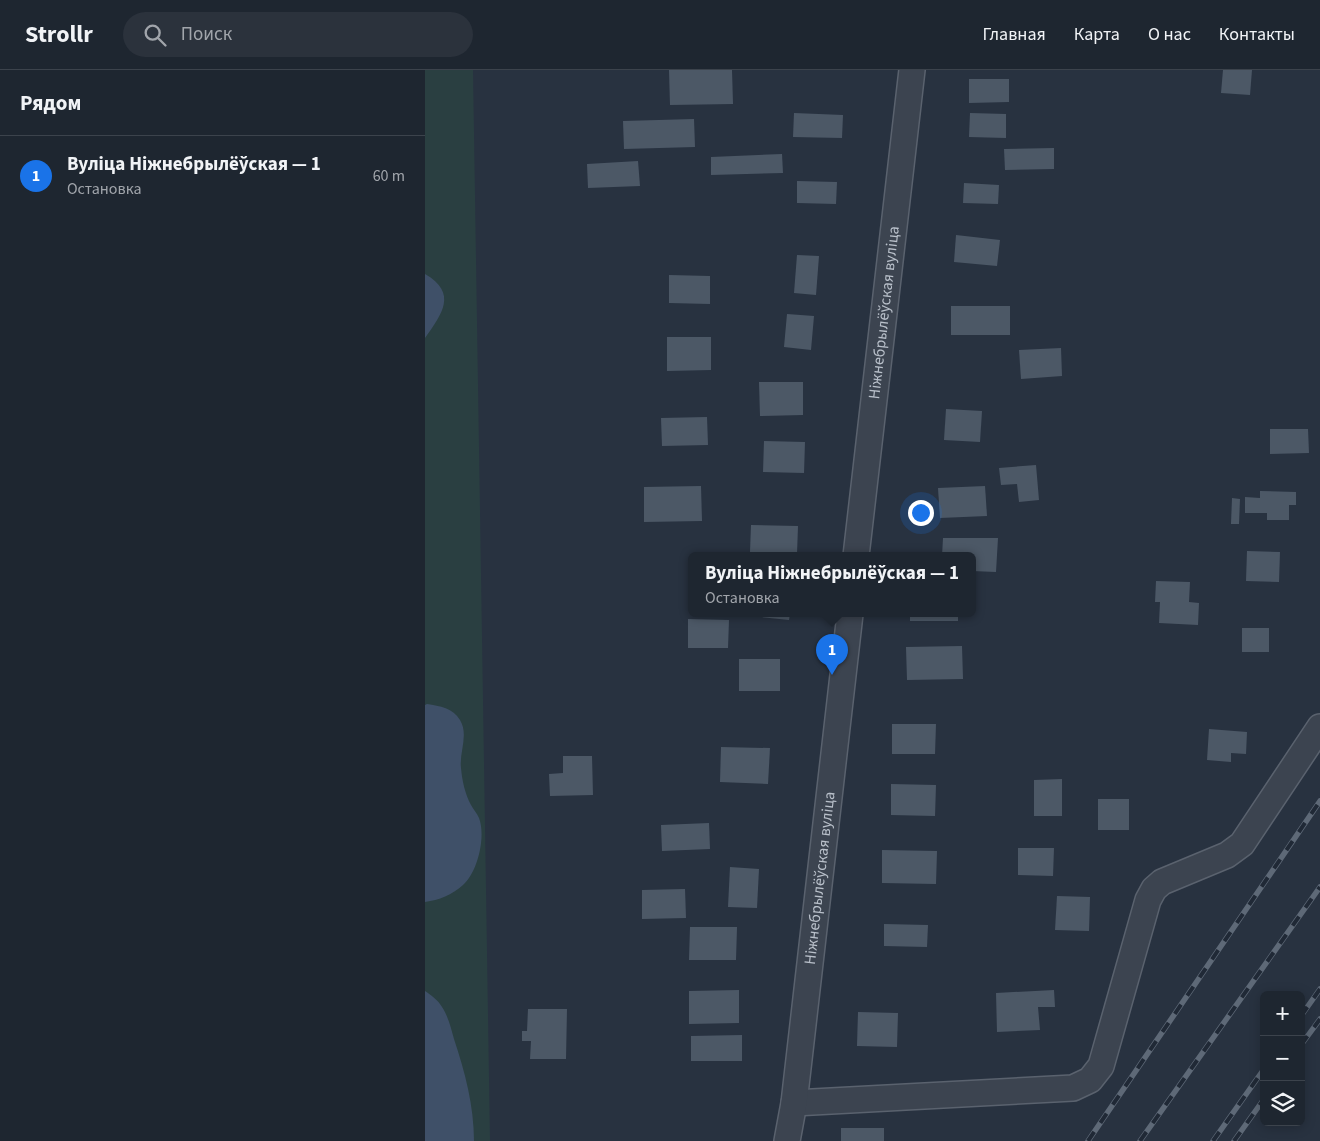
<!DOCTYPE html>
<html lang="ru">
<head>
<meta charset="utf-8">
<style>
	:root { --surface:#1e2630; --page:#2b323c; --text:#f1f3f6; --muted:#a1a5ab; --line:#3c434c; --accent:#1a73e8 }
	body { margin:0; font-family:"Source Sans 3",sans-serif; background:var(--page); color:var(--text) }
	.controls { position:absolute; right:15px; bottom:15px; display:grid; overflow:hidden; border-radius:8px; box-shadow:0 2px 12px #0003 }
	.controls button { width:45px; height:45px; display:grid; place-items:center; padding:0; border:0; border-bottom:1px solid var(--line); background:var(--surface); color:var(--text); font:25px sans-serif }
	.you { position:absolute; left:495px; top:442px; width:18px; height:18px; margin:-12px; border:4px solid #fff; border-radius:50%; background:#1a73e8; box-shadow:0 0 0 8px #1a73e833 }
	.badge { display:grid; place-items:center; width:32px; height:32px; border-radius:50%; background:var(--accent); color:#fff; font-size:16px; font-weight:700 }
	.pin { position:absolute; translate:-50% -41px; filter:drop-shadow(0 1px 2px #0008) }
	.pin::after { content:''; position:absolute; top:26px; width:18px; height:15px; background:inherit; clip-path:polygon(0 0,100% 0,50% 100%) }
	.popup { position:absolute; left:263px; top:482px; width:288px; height:65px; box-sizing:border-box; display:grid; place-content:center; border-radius:8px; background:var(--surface); filter:drop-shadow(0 1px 4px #0005); font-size:16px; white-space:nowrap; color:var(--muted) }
	.popup b { font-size:19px; color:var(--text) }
	.popup::after { content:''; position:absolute; left:50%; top:100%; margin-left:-10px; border:10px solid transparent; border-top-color:var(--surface) }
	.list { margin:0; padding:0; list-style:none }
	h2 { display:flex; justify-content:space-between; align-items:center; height:65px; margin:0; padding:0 20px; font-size:21px }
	h2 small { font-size:16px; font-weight:400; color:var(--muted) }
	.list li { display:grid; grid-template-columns:32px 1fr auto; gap:15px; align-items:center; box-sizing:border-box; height:80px; padding:0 20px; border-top:1px solid var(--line) }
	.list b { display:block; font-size:19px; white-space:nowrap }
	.list p { margin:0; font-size:16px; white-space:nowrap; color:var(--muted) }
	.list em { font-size:16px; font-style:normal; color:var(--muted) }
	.icon { flex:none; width:28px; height:28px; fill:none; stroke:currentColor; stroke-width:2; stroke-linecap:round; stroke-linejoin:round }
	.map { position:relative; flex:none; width:895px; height:1071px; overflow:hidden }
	header { display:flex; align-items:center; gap:30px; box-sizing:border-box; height:70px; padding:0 25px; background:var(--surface); border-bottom:1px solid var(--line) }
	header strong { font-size:24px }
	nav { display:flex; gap:28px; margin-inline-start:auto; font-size:18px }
	.search { width:350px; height:45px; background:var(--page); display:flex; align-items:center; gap:12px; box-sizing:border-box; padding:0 18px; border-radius:28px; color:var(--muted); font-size:19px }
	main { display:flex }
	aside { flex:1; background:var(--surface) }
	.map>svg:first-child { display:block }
</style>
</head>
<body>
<header>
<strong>Strollr</strong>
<div class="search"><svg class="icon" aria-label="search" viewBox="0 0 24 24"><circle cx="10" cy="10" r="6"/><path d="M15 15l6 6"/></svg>Поиск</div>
<nav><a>Главная</a><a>Карта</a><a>О нас</a><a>Контакты</a></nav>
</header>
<main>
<aside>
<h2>Рядом<small></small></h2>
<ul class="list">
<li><span class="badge">1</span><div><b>Вуліца Ніжнебрылёўская — 1</b><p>Остановка</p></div><em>60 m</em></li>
</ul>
</aside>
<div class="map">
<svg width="895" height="1071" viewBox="0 0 895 1071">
	<rect width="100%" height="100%" fill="#283240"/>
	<polygon fill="#2a3f41" points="0,0 48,0 65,1071 0,1071"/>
	<g fill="#3f5068">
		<path d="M0,204C33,223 17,244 0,268Z"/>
		<path d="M2,634C15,636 28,638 35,650C44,665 34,682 36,698C37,710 40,724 46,735C48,739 52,743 54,748C61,766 53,802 38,815C27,825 14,830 0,832V635Z"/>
		<path d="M0,921C6,925 13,930 17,937C23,946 26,958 29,969C40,1002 49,1036 49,1071H0Z"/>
	</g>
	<g fill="#4c5866">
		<polygon points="244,0 307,0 308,34 245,35"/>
		<polygon points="798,0 827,0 825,25 796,23"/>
		<polygon points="544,9 584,9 584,32 544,33"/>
		<polygon points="369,43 418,45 417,68 368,67"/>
		<polygon points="545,43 581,44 581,68 544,67"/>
		<polygon points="269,49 270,77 199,79 198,51"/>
		<polygon points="629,78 629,99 580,100 579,79"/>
		<polygon points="357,84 358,103 286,105 286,87"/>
		<polygon points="213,91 215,116 163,118 162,94"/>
		<polygon points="372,111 412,112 411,134 372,133"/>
		<polygon points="539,113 574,115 573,134 538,133"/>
		<polygon points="531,165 575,170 572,196 529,192"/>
		<polygon points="372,185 394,186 391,225 369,223"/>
		<polygon points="244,205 285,206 285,234 244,233"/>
		<rect x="526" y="236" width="59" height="29"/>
		<polygon points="362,244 389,246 386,280 359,277"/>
		<polygon points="242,267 286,267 286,300 242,301"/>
		<polygon points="636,278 637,306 596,309 594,280"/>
		<polygon points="334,312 378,312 378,345 335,346"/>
		<polygon points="521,339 557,341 555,372 519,370"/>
		<polygon points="282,347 283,375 237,376 236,348"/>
		<polygon points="845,359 883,359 884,383 845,384"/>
		<polygon points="339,371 380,372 379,403 338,402"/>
		<polygon points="611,395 614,430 594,432 592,414 576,415 574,398"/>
		<polygon points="276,416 277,451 219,452 219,417"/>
		<polygon points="560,416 562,446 515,448 513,418"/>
		<polygon points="835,421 871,422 871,435 864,435 864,450 842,450 842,443 820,443 820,427 835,428"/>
		<polygon points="807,428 815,429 814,454 806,454"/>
		<polygon points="326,455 373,456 372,484 325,482"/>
		<polygon points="518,468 573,468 571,502 547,501 547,486 517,486"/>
		<polygon points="822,481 855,482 854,512 821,511"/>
		<polygon points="731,511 765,512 764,532 774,533 773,555 734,553 735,532 730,532"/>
		<polygon points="326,544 365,544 364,550 326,546"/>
		<rect x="485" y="544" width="48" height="7"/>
		<polygon points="263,549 304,550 303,578 263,578"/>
		<rect x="817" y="558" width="27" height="24"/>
		<polygon points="537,576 538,609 482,610 481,577"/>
		<rect x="314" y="589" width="41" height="32"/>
		<polygon points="467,654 511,654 510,684 467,684"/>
		<polygon points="784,659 822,662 821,684 806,683 806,692 782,690"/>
		<polygon points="296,677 345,678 343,714 295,712"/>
		<polygon points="138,686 167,686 168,725 125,726 124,704 138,703"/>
		<polygon points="637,709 637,746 609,746 609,710"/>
		<polygon points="466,714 511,715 510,746 466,745"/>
		<rect x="673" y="729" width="31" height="31"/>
		<polygon points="284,753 285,779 237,781 236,755"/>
		<polygon points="593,778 629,778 628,806 593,805"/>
		<polygon points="457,780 512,781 511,814 457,813"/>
		<polygon points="305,797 334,799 332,838 303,837"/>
		<polygon points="260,819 261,848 217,849 217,820"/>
		<polygon points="632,826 665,827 664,861 630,860"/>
		<polygon points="459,854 503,855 502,877 459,876"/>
		<polygon points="265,857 312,857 311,890 264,890"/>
		<polygon points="314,920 314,953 264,954 264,921"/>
		<polygon points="629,920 630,937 613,937 615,960 572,962 571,923"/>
		<polygon points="103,939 142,939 141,989 105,989 106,971 97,971 97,961 102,961"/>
		<polygon points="433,942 473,943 472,977 432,976"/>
		<polygon points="317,965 317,991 266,991 266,966"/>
		<rect x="416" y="1058" width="43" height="13"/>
	</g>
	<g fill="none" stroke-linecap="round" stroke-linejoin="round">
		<g stroke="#5a626e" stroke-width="28">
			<g id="street">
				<path id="s1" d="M431,486L487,0"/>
				<polyline points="369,1033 648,1018 665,1010 676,996 723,830 729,819 737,812 802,785 817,774 895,657"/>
				<path id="s2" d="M362,1071L369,1033L425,544"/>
			</g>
		</g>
		<use href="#street" stroke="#3c4450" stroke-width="25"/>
		<g stroke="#5e6977" stroke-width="5.5">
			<g id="rail">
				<polyline points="876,946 895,919"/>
				<polyline points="876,975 895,949"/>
				<polyline points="663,1071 895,731"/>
				<polyline points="715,1071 895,817"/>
				<polyline points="788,1071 839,999"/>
				<polyline points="809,1071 839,1029"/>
			</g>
		</g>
		<use href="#rail" stroke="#202936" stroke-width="4" stroke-dasharray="11" stroke-linecap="butt"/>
	</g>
	<g text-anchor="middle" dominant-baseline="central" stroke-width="4" stroke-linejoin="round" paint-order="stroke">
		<g font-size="16" fill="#b9c0ca" stroke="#202936">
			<text stroke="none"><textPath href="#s1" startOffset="245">Ніжнебрылёўская вуліца</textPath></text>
			<text stroke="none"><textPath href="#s2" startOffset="265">Ніжнебрылёўская вуліца</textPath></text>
		</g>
	</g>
</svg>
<div class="controls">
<button>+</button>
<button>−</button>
<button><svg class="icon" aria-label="layers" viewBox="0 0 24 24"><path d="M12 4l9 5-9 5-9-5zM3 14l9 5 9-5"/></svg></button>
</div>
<div class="you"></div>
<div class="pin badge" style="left:407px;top:605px">1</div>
<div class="popup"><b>Вуліца Ніжнебрылёўская — 1</b>Остановка</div>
</div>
</main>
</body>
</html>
